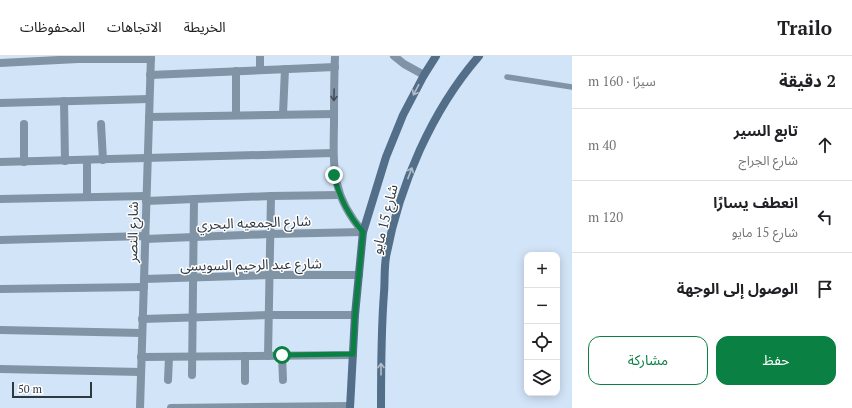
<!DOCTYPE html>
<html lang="ar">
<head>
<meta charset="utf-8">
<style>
	:root { --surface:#fff; --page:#f2f2f2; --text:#202124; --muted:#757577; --line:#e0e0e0; --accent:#0b8043 }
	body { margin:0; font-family:"PT Serif","Noto Sans Arabic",serif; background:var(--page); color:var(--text); direction:rtl }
	.controls { position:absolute; right:12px; bottom:12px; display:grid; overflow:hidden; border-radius:8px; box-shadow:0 2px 10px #0003 }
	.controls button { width:36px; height:36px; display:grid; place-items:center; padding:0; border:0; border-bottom:1px solid var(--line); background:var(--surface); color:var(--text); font:20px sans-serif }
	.scale { position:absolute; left:12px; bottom:10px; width:80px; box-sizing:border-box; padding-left:4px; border:2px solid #30383f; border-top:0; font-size:11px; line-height:14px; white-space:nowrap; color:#30383f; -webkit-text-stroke:3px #fff; paint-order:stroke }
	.stop { position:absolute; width:12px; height:12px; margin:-9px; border:3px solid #0b8043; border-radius:50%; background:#fff }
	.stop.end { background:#0b8043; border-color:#fff; box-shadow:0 1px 4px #0008 }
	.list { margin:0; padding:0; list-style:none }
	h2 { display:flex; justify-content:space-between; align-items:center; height:52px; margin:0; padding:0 16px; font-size:17px }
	h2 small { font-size:13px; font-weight:400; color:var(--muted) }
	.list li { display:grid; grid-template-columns:26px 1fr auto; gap:12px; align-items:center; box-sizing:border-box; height:72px; padding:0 16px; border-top:1px solid var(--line) }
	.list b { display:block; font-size:15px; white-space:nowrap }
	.list p { margin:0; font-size:13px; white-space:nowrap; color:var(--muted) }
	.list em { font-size:13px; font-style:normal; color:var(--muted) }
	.actions { display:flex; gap:8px; padding:12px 16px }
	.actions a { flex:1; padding:9px 0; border:1px solid var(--accent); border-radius:12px; text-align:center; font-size:14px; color:var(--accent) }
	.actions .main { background:var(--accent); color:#fff }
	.icon { flex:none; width:22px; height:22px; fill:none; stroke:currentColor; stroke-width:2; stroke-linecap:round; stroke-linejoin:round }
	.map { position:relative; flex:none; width:572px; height:352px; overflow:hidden; direction:ltr }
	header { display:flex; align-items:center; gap:24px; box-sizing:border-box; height:56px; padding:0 20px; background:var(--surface); border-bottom:1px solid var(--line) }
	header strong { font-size:19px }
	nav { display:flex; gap:22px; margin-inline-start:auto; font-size:14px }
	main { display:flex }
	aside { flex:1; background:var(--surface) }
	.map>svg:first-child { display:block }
</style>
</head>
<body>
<header>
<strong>Trailo</strong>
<nav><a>الخريطة</a><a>الاتجاهات</a><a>المحفوظات</a></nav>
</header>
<main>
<aside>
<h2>2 دقيقة<small>سيرًا · 160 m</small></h2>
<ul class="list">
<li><svg class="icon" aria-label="ahead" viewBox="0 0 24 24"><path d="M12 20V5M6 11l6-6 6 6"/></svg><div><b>تابع السير</b><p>شارع الجراج</p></div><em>40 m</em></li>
<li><svg class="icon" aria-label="left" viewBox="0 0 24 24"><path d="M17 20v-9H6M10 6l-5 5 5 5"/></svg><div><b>انعطف يسارًا</b><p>شارع 15 مايو</p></div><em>120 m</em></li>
<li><svg class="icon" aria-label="arrive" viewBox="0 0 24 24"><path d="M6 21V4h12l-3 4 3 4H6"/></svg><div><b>الوصول إلى الوجهة</b></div></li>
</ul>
<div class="actions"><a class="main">حفظ</a><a>مشاركة</a></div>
</aside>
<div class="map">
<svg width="572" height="352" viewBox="0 0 572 352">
	<rect width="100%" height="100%" fill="#d2e4f7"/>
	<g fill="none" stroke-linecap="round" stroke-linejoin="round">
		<polyline stroke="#8194a6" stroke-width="5.5" points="507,21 572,31"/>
		<g stroke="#8194a6" stroke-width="8">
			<path d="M335,0C334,23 334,45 334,68C333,113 332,140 363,176"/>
			<polyline points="394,0 404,8 424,19"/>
			<polyline points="0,7 78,3 151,3"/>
			<polyline points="260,14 260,0"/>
			<polyline points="150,19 335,11"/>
			<polyline points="64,45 65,105"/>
			<polyline points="0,47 149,43"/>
			<polyline points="283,58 285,13"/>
			<polyline points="236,59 236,15"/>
			<polyline points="149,61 334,58"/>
			<polyline points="24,68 24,106"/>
			<polyline points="101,68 103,104"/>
			<polyline points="87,104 87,141"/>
			<polyline points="0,106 333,97"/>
			<polyline points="0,143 146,140"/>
			<polyline points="146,145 271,140 340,139"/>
			<polyline points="145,183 270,178 363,176"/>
			<polyline points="0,184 145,180"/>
			<polyline points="144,223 270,219 359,219"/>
			<polyline points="0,233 144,231"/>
			<polyline points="142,263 269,259 355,259"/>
			<polyline points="0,274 142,277"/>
			<polyline points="282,299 283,324"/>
			<polyline points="245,300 245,325"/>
			<polyline points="268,300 271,140"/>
			<polyline points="141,301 353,299"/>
			<polyline points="0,313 141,316"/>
			<polyline points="192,319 194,143"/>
			<polyline points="168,324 169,301"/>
			<polyline points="140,352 151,0"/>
			<polyline points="171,352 350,350"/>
		</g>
		<g stroke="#536e88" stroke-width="8">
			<polyline points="350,352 355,259 363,176 386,101 403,59 424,19 436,0"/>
			<path d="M381,352C381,314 381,275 384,237C385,225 384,213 386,201C399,130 432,54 479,0"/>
		</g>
	</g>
	<defs><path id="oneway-shaft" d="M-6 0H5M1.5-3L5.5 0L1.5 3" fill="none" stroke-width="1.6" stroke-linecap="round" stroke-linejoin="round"/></defs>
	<g stroke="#b2bec9">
		<use href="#oneway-shaft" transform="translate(416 34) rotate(117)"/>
		<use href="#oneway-shaft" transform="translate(410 117) rotate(-69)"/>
		<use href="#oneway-shaft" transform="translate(381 313) rotate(-90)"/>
	</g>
	<use stroke="#444f59" href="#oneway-shaft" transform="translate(334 39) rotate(91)"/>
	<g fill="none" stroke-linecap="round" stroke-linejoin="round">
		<path stroke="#0b8043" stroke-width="5" d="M282,299L353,298L355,259L363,176C348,159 339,141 334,119"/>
	</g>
	<g text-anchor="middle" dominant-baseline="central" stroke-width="3" stroke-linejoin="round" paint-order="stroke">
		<g font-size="14" fill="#30383f" stroke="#fff">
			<text transform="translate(384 163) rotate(-76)">شارع 15 مايو</text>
			<text transform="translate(254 166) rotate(-2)">شارع الجمعيه البحري</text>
			<text transform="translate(132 176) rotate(-89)">شارع النصر</text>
			<text transform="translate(251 208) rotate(-1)">شارع عبد الرحيم السويسى</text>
		</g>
	</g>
</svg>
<div class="controls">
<button>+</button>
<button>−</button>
<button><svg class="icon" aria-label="locate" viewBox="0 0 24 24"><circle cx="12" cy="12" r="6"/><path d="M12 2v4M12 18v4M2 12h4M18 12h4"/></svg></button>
<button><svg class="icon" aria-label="layers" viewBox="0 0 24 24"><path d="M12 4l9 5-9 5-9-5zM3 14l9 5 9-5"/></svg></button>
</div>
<div class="scale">50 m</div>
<div class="stop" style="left:282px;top:299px"></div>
<div class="stop end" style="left:334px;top:119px"></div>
</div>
</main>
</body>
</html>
